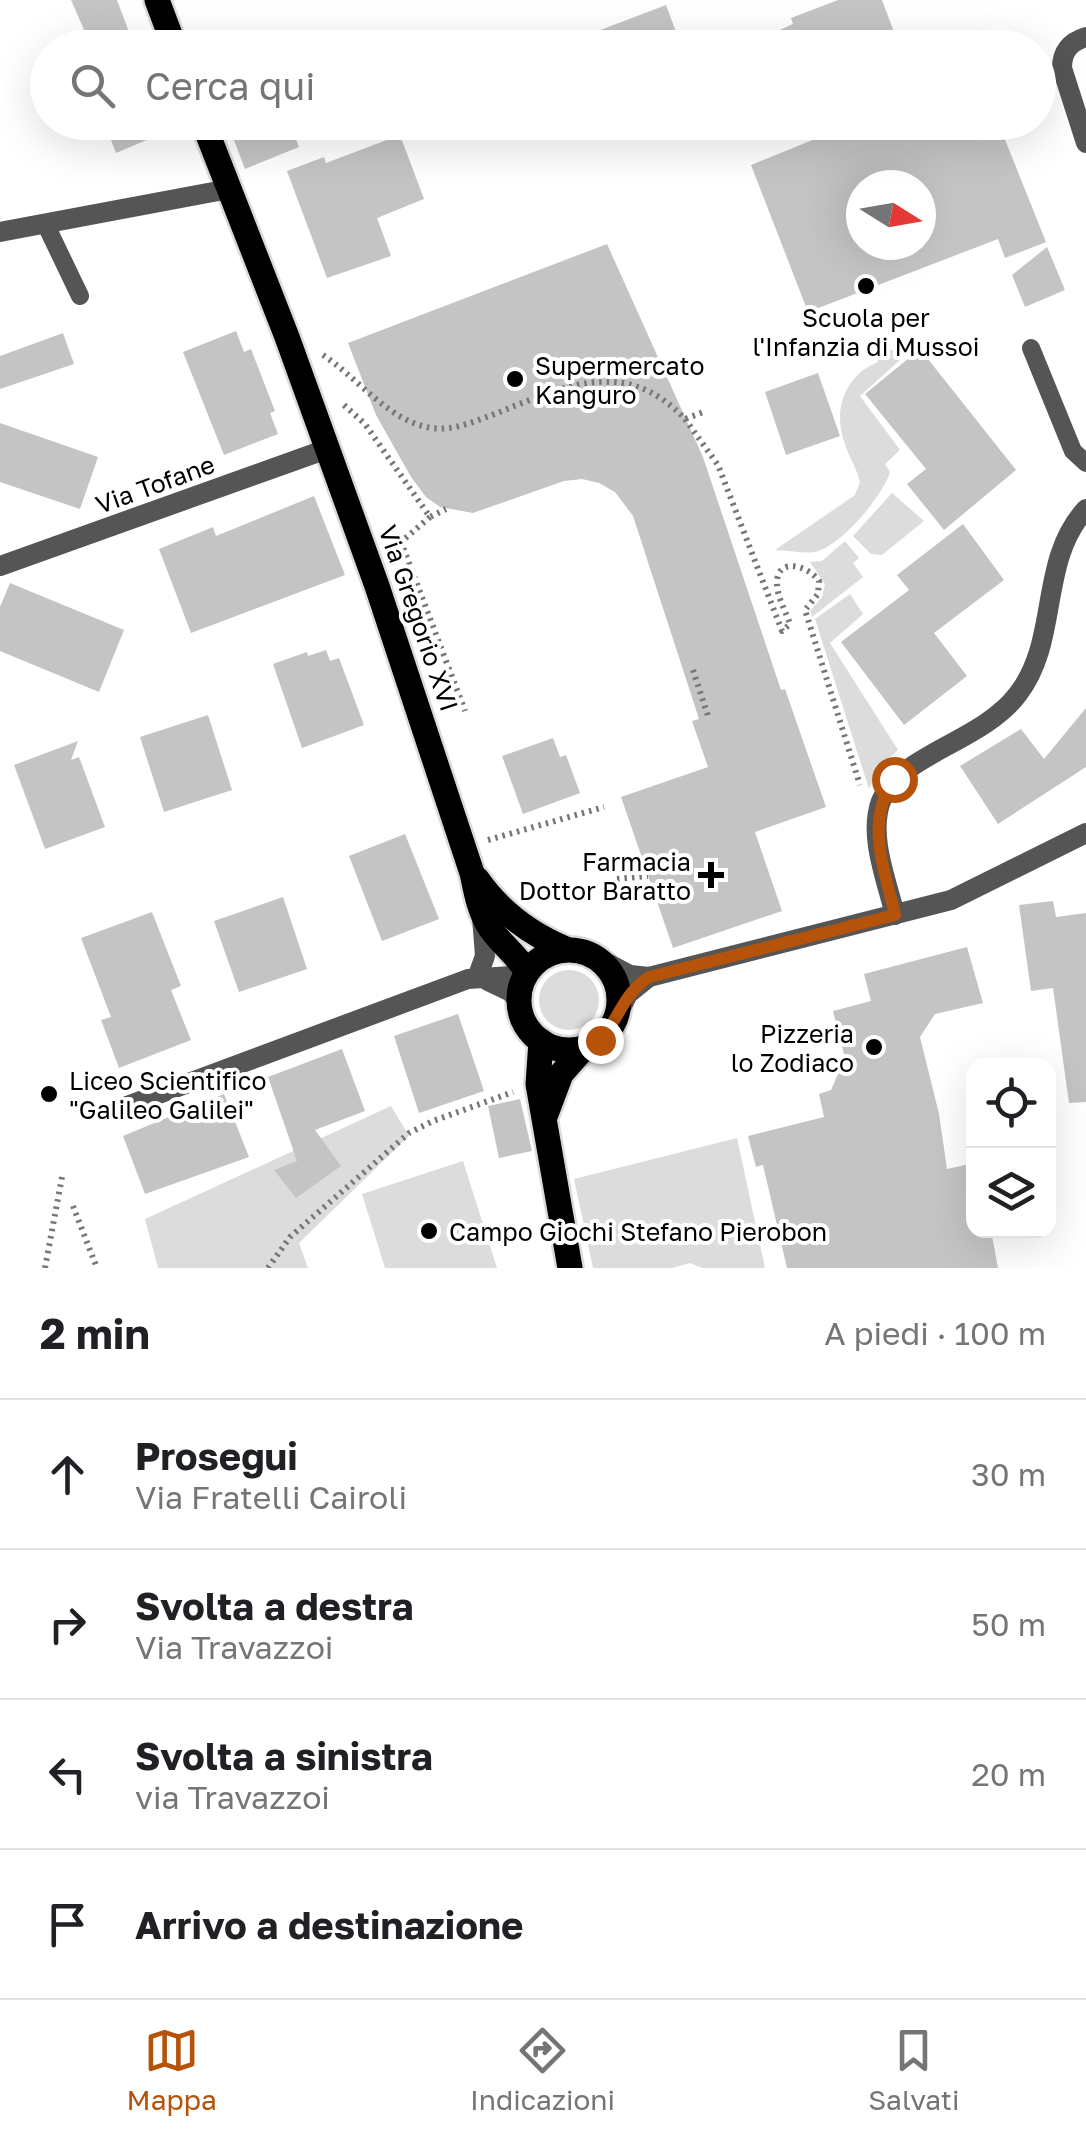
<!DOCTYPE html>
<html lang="it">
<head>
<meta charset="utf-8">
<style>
	:root { --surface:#fff; --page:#f2f2f2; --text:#202124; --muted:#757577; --line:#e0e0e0; --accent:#b45309 }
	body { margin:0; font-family:"Golos Text",sans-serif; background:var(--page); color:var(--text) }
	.controls { position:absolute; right:30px; bottom:30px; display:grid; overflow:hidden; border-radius:20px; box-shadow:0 10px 40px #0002 }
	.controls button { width:90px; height:90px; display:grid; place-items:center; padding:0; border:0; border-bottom:2px solid var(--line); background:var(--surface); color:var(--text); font:50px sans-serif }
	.compass { position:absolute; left:846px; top:170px; width:90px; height:90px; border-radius:50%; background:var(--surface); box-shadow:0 10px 40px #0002; rotate:101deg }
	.stop { position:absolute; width:30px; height:30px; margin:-22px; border:8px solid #b45309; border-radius:50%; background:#fff }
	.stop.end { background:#b45309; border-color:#fff; box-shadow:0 2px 10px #0008 }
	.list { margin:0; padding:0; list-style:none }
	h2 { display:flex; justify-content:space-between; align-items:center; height:130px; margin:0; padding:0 40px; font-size:42px }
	h2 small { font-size:32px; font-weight:400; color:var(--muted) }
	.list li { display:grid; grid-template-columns:65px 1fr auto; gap:30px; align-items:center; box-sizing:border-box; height:150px; padding:0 40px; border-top:2px solid var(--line) }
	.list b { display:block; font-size:38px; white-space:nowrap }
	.list p { margin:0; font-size:32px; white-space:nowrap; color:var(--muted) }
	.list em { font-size:32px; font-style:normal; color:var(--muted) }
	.icon { flex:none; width:55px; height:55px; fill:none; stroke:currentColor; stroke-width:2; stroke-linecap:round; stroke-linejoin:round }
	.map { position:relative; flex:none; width:1086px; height:1268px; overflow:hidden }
	.search { position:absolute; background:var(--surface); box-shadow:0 10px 40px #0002; left:30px; right:30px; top:30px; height:110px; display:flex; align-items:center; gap:25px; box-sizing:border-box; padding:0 35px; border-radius:55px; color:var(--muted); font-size:38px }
	.sheet { height:730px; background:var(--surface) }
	nav { display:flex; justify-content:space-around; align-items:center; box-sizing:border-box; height:140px; border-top:2px solid var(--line); background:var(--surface); font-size:28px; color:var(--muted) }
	nav a { display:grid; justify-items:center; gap:5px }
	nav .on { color:var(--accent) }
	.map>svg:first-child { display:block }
</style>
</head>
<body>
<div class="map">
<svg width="1086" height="1268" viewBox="0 0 1086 1268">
	<rect width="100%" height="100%" fill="#fff"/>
	<g fill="#dcdcdc">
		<path d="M889,350L910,351L860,396L900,450L885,464L890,472C883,496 840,547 815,552C803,554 788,550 775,550L855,495L860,482C857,468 849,458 845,444C832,410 845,375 878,362L876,355Z"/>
		<polygon points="892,493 924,521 882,555 871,554 853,536"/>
		<polygon points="845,541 859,558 853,563 863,577 812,617 810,611 822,597 825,584 810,562 822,561"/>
		<polygon points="850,594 863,614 830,643 898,750 878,769 869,789 815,619"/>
		<circle cx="569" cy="1000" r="30"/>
		<polygon points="391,1106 409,1136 299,1243 308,1268 158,1268 145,1219"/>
		<polygon points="737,1138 765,1268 702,1268 690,1263 672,1268 593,1268 574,1179"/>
		<polygon points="463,1161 497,1268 385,1268 362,1194"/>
	</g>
	<g fill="#c4c4c4" fill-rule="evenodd">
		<polygon points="71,0 117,0 135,48 92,48"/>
		<polygon points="838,0 882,0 900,48 739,48 793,24 791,18"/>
		<polygon points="666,5 682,48 561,48 561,45"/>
		<polygon points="104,122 187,122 187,123 116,153"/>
		<polygon points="227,122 289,122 299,147 245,169"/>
		<path d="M857,122H998L1046,242L1005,258L998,239L808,312L751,165ZM861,185H921V245H861Z"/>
		<polygon points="400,135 424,199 377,218 391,256 327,278 287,171 324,157 326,163"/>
		<polygon points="607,244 703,457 781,690 785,689 826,807 755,832 782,911 673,948 621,797 708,767 692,721 699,719 633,516 615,492 599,483 582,479 564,481 473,513 440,507 426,497 411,477 376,415 348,343"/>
		<polygon points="1047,247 1065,290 1025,307 1012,275"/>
		<polygon points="236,331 244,352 251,349 275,411 270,413 278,434 224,455 183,352"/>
		<polygon points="63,333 74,364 0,389 0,356"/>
		<polygon points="920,349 1016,470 944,530 907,484 926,469 865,394"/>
		<polygon points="818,373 840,436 786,455 765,392"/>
		<polygon points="0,423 98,457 80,509 0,482"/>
		<polygon points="314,496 345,575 191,633 159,549 213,527 216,536"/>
		<polygon points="963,524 1004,580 934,633 967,676 904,725 841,642 909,590 897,575"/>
		<polygon points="10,583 124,630 99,692 0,651 0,607"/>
		<polygon points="326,650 330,661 339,658 364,725 302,748 273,664 307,652 308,656"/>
		<polygon points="1086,708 1086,767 998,824 960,766 1021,729 1044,759"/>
		<polygon points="208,715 232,790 164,812 140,737"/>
		<polygon points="553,738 560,757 566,755 580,793 523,814 502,756"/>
		<polygon points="78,741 71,760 79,757 105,827 45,849 14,765"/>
		<polygon points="405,834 439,919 382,941 349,856"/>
		<polygon points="283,897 307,969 239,992 214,921"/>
		<polygon points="1053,901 1056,917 1086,913 1086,1102 1069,1103 1053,988 1031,991 1019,905"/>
		<polygon points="152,912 181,986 171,990 191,1040 119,1068 101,1020 111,1017 81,938"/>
		<polygon points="967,947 983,1003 935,1014 920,1037 939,1114 947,1169 974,1163 974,1230 991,1230 998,1268 787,1268 763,1165 756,1167 748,1136 824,1117 819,1094 831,1090 845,1058 833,1011 871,1001 864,974"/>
		<polygon points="458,1014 484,1091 419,1113 394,1036"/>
		<polygon points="342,1049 365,1111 315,1130 341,1166 296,1198 274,1170 297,1161 268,1077"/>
		<polygon points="224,1094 249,1157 145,1194 123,1136"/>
		<polygon points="520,1099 532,1151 499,1158 488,1106"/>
	</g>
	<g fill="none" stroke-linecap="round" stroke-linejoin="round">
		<g stroke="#dbdbdb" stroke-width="30">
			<g id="primary">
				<polyline points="157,0 175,48"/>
				<path d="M203,122L287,337L377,586L472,873C476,892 479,911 490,928C501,944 516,954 527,972"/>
				<path d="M477,879C500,912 530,934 566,949"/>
				<circle cx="569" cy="1000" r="50"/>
				<polyline points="541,1041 538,1084 570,1268"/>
				<polyline points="546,1114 561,1074 585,1047"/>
			</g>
		</g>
		<g stroke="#777" stroke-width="6" stroke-dasharray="2.5 5" stroke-linecap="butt">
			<path d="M323,355C358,378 389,422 432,428C452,431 473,422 492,415C561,388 624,354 685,419L706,411"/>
			<polyline points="344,405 365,424 430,517 446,509"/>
			<path d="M685,419L718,465L782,631L790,624C786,612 777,597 777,583C777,556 809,566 819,581L818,594L805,610L860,785"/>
			<polyline points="430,517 401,542 465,711"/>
			<polyline points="693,670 708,716"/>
			<polyline points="488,840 604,807"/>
			<polyline points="617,879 648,876"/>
			<polyline points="73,1206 97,1268"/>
			<polyline points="45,1268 62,1177"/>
			<polyline points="268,1268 290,1237 409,1133 433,1121 513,1092"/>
		</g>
		<g stroke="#555" stroke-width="18">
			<polyline points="45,223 80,296"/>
			<polyline points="1031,348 1073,451 1086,463"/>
		</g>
		<g stroke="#555" stroke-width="20">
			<path d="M1086,37C1070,42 1062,51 1062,68L1086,143"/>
			<polyline points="0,232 229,189"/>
			<polyline points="0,566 327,449"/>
			<path d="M895,915C887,881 868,836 881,801C900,754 982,742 1018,694C1060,640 1038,561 1086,509"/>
			<polyline points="477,978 485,956 482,917"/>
			<polyline points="488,981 511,992 519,1002"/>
			<polyline points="116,1110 468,979 526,975"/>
		</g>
		<g stroke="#555" stroke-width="20">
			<polyline points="596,957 630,975 649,977 951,900 1086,833"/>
			<polyline points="618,1013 628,994 649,977"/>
		</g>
		<use href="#primary" stroke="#000" stroke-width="25"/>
	</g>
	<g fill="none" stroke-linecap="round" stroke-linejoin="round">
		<path stroke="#b45309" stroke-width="12" d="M600,1040C620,1018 622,995 649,977L895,915C884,867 865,823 894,779"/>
	</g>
	<g fill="#000" stroke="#fff" stroke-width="4">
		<circle cx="866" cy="286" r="10"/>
		<circle cx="515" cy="379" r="10"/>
		<path d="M706 860h10v10h10v10h-10v10h-10v-10h-10v-10h10z"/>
		<circle cx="874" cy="1047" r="10"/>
		<circle cx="49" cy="1094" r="10"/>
		<circle cx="429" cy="1231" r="10"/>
	</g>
	<g text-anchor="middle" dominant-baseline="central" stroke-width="8" stroke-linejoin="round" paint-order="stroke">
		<g font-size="25" fill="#000" stroke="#fff" text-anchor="start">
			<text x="866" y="317" text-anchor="middle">Scuola per<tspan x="866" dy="29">l'Infanzia di Mussoi</tspan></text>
			<text x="535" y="365">Supermercato<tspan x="535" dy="29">Kanguro</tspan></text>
			<text x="691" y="861" text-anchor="end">Farmacia<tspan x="691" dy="29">Dottor Baratto</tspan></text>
			<text x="854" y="1033" text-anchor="end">Pizzeria<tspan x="854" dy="29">lo Zodiaco</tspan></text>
			<text x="69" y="1080">Liceo Scientifico<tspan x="69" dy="29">"Galileo Galilei"</tspan></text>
			<text x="449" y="1231">Campo Giochi Stefano Pierobon</text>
		</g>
		<g font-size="25" fill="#000" stroke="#fff">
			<text transform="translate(155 484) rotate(-20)">Via Tofane</text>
			<text transform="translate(419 618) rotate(71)">Via Gregorio XVI</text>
		</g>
	</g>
</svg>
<div class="controls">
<button><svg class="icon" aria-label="locate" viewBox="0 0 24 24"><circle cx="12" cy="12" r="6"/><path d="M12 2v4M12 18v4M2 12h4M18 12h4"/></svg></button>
<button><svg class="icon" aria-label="layers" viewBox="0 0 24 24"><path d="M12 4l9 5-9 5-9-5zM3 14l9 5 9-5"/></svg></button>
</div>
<svg class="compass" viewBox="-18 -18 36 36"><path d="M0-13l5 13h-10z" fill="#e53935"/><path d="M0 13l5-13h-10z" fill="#757577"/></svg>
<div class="stop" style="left:894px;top:779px"></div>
<div class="stop end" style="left:600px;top:1040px"></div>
<div class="search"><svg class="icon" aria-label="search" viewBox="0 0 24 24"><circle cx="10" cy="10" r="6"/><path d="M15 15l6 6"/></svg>Cerca qui</div>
</div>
<section class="sheet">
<h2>2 min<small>A piedi · 100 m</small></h2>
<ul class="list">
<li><svg class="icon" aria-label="ahead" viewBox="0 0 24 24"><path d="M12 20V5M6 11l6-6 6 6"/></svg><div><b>Prosegui</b><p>Via Fratelli Cairoli</p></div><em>30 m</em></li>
<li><svg class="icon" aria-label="right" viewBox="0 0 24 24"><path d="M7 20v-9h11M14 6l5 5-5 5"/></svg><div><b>Svolta a destra</b><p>Via Travazzoi</p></div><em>50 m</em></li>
<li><svg class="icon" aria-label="left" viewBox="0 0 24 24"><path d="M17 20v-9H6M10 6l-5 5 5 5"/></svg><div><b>Svolta a sinistra</b><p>via Travazzoi</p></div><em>20 m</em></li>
<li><svg class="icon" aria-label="arrive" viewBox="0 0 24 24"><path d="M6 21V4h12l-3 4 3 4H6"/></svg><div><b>Arrivo a destinazione</b></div></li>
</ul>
</section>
<nav>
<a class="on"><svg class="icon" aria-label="map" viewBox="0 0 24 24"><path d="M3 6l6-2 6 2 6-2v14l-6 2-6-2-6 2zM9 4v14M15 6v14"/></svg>Mappa</a>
<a><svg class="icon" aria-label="directions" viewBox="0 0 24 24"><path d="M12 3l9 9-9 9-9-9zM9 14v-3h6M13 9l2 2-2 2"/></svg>Indicazioni</a>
<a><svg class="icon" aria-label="saved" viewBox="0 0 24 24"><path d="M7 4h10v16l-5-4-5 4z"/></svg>Salvati</a>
</nav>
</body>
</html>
